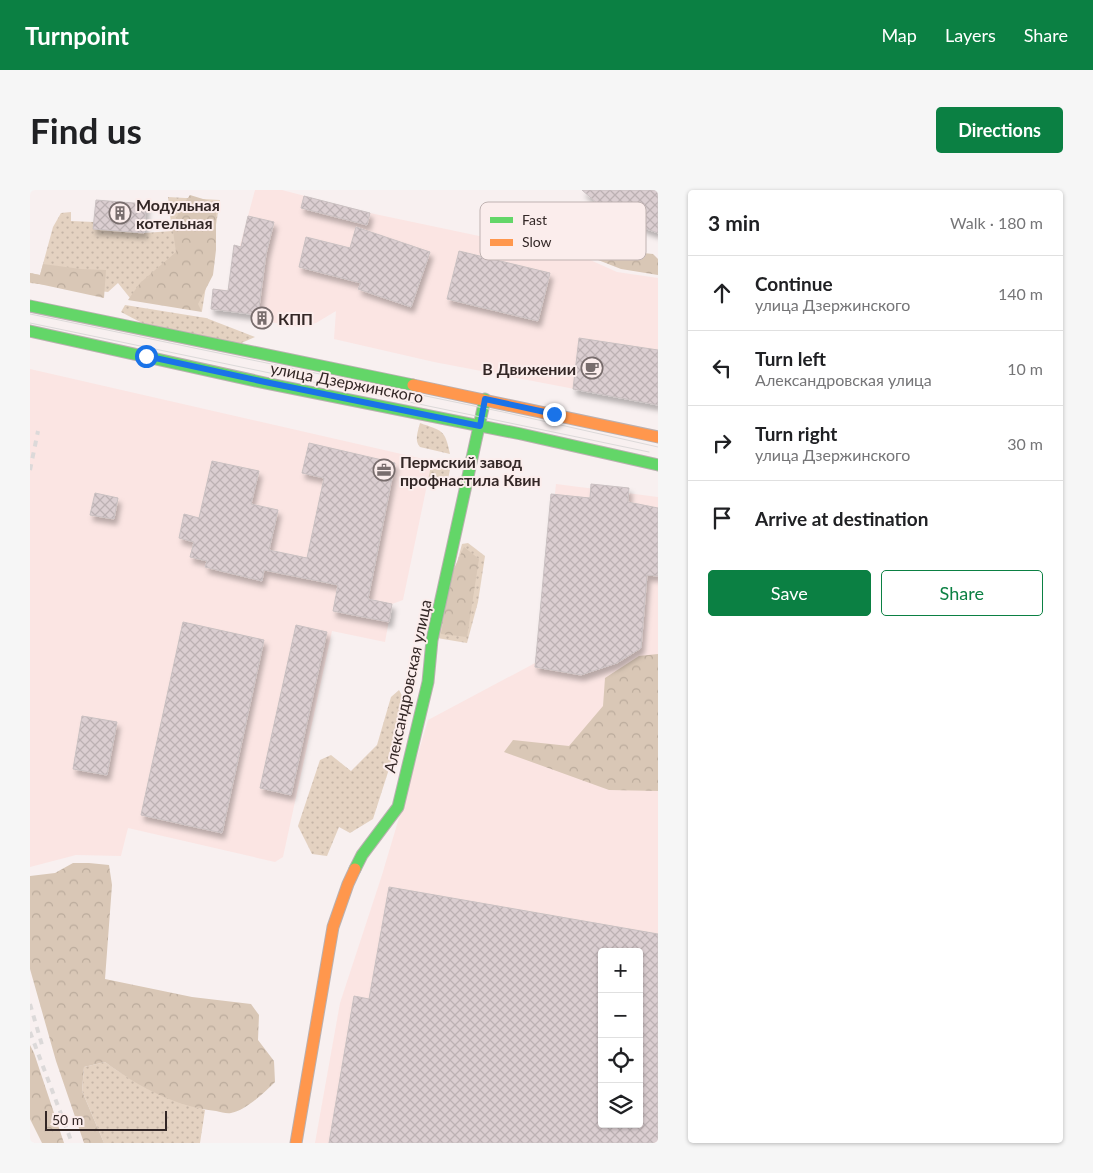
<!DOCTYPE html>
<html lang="en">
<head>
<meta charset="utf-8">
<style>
	:root { --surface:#fff; --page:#f6f6f6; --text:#202124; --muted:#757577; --line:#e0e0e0; --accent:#0b8043 }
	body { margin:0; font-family:Lato,sans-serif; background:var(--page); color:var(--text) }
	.controls { position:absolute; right:15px; bottom:15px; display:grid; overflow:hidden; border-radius:5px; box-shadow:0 1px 4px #0004 }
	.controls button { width:45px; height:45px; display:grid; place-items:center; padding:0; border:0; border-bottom:1px solid var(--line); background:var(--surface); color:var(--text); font:25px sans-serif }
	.scale { position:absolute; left:15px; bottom:12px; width:122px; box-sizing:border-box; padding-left:5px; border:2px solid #332726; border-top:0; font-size:14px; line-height:18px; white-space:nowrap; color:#332726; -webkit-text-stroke:4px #fbedec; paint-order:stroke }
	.stop { position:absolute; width:15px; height:15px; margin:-11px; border:4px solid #1a73e8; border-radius:50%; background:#fff }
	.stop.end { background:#1a73e8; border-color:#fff; box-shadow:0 1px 5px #0008 }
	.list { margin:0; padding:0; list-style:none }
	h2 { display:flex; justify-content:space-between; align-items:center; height:65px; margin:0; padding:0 20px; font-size:21px }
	h2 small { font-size:16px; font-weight:400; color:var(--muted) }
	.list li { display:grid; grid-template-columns:32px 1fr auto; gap:15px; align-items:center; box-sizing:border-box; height:75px; padding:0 20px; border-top:1px solid var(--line) }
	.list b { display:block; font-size:19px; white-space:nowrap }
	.list p { margin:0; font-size:16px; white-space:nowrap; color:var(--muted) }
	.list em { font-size:16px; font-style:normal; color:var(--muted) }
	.actions { display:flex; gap:10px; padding:15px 20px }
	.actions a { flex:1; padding:11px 0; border:1px solid var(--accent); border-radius:5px; text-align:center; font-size:18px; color:var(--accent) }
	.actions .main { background:var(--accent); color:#fff }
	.icon { flex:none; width:28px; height:28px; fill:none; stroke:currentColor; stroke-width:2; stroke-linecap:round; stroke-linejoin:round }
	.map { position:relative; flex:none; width:628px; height:953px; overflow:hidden; border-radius:5px }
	header { display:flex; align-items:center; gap:30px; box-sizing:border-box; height:70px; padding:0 25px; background:var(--accent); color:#fff }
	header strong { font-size:24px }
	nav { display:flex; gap:28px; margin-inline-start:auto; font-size:18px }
	.intro { display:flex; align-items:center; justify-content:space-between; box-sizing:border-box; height:120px; padding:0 30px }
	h1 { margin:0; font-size:35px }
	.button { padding:12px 22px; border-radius:5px; background:var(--accent); color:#fff; font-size:18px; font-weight:700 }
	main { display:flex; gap:30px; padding:0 30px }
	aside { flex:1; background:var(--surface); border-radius:5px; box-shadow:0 1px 4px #0004 }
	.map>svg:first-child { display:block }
</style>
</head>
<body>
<header>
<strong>Turnpoint</strong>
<nav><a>Map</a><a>Layers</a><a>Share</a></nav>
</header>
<div class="intro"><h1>Find us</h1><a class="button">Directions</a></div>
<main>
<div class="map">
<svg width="628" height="953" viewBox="0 0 628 953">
	<defs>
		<pattern id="grass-dots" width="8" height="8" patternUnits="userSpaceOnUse" patternTransform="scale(1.25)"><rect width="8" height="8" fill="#e4d2c1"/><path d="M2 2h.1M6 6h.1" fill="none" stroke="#c4b4a6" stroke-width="1.8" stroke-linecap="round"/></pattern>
		<pattern id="forest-crowns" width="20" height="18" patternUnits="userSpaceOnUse" patternTransform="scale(1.25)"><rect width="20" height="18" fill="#d9c7b6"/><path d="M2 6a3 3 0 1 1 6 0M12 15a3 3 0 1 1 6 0" fill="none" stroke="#bbab9c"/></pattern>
		<pattern id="building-cross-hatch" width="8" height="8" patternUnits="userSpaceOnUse" patternTransform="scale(1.25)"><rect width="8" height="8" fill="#dbced1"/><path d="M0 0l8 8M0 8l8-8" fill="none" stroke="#bcb1b3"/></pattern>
		<filter id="shadow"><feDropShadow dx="3" dy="5.5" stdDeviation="2.5" flood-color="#0004"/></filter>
	</defs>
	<rect width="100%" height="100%" fill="#f8f0f0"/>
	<g fill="#fbe5e3" fill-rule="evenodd">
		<polygon points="225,0 252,0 340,23 558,69 587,82 628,88 628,215 404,172 304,149 306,121 286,133 271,137 227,130 227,125 181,119 183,99 198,100"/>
		<polygon points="0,179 402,271 373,410 362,414 355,452 302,441 253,667 245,672 98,638 91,666 46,665 0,677"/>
		<path d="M526,294L628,307V953H285L310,813L352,685L398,530L507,472ZM572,762H609V934H572Z"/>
	</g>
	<g fill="url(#grass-dots)">
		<polygon points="138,7 190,10 172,121 100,108 88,93 78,102 0,93 0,83 10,85 23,37 31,23 41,22 41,31 64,32 64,39 114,43 142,41"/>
		<polygon points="95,115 176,128 225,147 209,154 112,133 91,122"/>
		<path d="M390,233C412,241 415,239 420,264L390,257C384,251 388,241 390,233Z"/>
		<polygon points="402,271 421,275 418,289 411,293 398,290"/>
		<polygon points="438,353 455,366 448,412 437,453 407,448 432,354"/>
		<polygon points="369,500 375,511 359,579 343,629 320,643 309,637 297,666 282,664 268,636 290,570 301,565 321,581 347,555 361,507"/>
		<path d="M75,872C106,895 139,909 175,920L170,953H74L52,901L54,877Z"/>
	</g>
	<g fill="url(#forest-crowns)">
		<polygon points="160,5 186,13 186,60 183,85 168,114 172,122 98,110 110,93 146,62 143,41 149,20"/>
		<polygon points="584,60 623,64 628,69 628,85 591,79 568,70 563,61"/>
		<polygon points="13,74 51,79 76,80 74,108 0,92 0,83 10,85"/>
		<polygon points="434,357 449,369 437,447 411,444 420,387"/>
		<polygon points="628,464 628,601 579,600 474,562 483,550 539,556 573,516 575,488 609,466"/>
		<path d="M43,673H59L79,675L82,695L75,789L162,807L221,814L229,825L228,850L244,871L245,892C235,902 215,921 201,923C197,924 191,922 186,921C146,917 107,896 75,872L54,877L52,901L74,953H54L26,871L0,779V686L25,683Z"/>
		<polygon points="0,855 4,863 34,953 12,953 0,929"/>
	</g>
	<g fill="url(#building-cross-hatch)" stroke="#c9c0c1" fill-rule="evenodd" filter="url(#shadow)">
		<polygon points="552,0 628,0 628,43 614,38 589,23 585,29"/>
		<polygon points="274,6 340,23 337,35 271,18"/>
		<polygon points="66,10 116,14 114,43 63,39"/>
		<polygon points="218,26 244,32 236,64 228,125 181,119 183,99 198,101 204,55 211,57"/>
		<polygon points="326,37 400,62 381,117 328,99 331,93 269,77 276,47 320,58"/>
		<polygon points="429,61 520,83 508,131 417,109"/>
		<polygon points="549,148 628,160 628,215 543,199"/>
		<polygon points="279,253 365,273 338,409 362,414 359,432 303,421 308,395 234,380 232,391 175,377 177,371 160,367 164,352 149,348 154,324 169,328 182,271 229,281 221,314 248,320 239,360 277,368 294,288 272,283"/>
		<polygon points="561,294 599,298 598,312 628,318 628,386 617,385 611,458 587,473 551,485 505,477 521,304 560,308"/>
		<polygon points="65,303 88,308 84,329 60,325"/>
		<polygon points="153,432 234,450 192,643 111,625"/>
		<polygon points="266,435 297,442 261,605 230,598"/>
		<polygon points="52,526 87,532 77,585 43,579"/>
		<path d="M359,697L628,744V953H299L324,806L339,809ZM572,762H609V934H572Z"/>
	</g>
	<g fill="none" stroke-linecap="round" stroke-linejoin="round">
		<g stroke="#bab0b0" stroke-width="13">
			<g id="fast">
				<polyline points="0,116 383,195"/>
				<polyline points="0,141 235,193 491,244 628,275"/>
				<polyline points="325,679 332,665 368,617 398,492 402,450 455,209"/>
			</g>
		</g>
		<g stroke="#bab0b0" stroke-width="13">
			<g id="slow">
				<polyline points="383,195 628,247"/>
				<polyline points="266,953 303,737 318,694 325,679"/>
			</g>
		</g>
		<use href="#fast" stroke="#63d668" stroke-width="11"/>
		<use href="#slow" stroke="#ff974d" stroke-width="11"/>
		<g stroke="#dcd9d9" stroke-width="1">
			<polyline points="0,124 473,222 628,257"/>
			<polyline points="0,133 619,262"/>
		</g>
		<g stroke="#dcd9d9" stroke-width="4" stroke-dasharray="6 6" stroke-linecap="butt">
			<polyline points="0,280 8,241"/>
			<polyline points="0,814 12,855"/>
			<polyline points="0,842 42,953"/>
		</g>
	</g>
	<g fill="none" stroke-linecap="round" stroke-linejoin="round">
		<polyline stroke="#1a73e8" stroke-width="6" points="116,166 235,192 450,236 455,209 524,224"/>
	</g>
	<defs>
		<g id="building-ring" transform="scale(1.125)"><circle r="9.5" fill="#fbedec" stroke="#786d6d" stroke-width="1.5"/><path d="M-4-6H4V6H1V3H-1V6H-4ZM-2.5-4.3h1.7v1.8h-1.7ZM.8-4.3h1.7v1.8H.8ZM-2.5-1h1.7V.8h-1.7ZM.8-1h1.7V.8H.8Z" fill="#786d6d"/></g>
		<g id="cafe-ring" transform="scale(1.125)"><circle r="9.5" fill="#fbedec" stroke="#786d6d" stroke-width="1.5"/><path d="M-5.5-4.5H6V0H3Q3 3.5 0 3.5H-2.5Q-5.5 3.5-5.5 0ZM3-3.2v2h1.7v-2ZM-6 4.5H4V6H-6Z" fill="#786d6d"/></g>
		<g id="office-ring" transform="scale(1.125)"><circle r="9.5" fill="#fbedec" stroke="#786d6d" stroke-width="1.5"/><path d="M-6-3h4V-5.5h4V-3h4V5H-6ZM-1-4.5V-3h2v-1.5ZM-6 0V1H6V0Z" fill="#786d6d"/></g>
	</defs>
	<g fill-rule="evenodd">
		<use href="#building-ring" x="90" y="23"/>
		<use href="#building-ring" x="232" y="128"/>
		<use href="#cafe-ring" x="562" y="178"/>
		<use href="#office-ring" x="354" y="280"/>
	</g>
	<g text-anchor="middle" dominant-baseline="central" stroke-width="4" stroke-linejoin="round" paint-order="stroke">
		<g font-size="16" font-weight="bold" fill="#332726" stroke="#fbedec" text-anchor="start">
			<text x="106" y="14">Модульная<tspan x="106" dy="18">котельная</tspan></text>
			<text x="248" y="128">КПП</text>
			<text x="546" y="178" text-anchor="end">В Движении</text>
			<text x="370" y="271">Пермский завод<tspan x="370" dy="18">профнастила Квин</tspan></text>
		</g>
		<g font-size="16" fill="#332726" stroke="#fbedec">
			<text transform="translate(317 192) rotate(11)">улица Дзержинского</text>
			<text transform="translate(377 496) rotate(-78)">Александровская улица</text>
		</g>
	</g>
	<rect x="450" y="12" width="166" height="58" rx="8" fill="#fbedec" stroke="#bfb2b1" stroke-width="1"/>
	<rect x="460" y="27" width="23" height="6" fill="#63d668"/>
	<rect x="460" y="49" width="23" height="7" fill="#ff974d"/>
	<g font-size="14" fill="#332726">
		<text x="492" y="35">Fast</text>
		<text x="492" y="57">Slow</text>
	</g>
</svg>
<div class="controls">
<button>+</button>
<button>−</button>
<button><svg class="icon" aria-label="locate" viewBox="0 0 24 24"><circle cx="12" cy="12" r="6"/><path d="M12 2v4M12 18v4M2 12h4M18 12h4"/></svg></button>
<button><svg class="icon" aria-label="layers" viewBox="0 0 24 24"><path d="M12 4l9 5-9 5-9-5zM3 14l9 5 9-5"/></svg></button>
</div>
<div class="scale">50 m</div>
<div class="stop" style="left:116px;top:166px"></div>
<div class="stop end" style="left:524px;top:224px"></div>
</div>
<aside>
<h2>3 min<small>Walk · 180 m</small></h2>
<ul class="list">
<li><svg class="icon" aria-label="ahead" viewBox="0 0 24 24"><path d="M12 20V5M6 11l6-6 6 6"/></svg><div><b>Continue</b><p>улица Дзержинского</p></div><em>140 m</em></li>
<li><svg class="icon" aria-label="left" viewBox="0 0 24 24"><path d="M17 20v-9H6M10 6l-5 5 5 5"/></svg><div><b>Turn left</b><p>Александровская улица</p></div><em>10 m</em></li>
<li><svg class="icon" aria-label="right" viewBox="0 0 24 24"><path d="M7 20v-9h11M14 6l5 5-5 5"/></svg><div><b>Turn right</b><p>улица Дзержинского</p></div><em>30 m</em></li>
<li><svg class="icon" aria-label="arrive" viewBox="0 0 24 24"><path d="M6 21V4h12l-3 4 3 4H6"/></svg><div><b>Arrive at destination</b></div></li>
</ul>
<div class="actions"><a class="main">Save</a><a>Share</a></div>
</aside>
</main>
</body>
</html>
